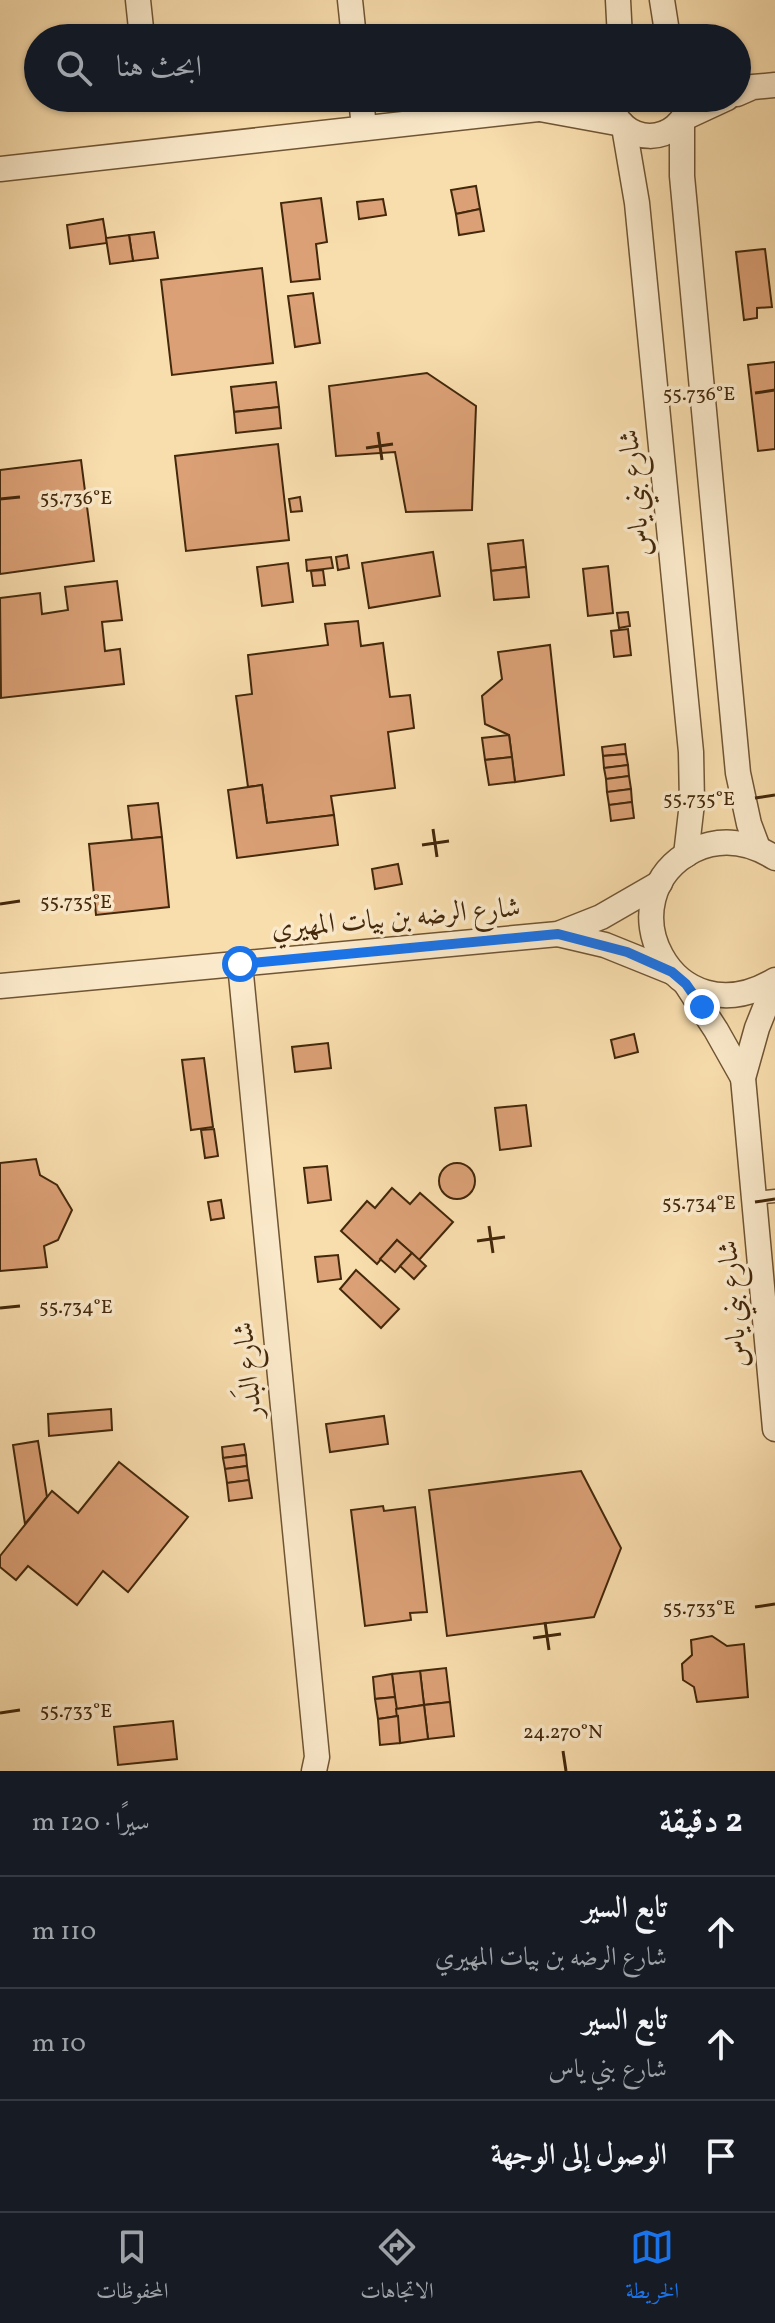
<!DOCTYPE html>
<html lang="ar">
<head>
<meta charset="utf-8">
<style>
	:root { --surface:#171b24; --page:#20242c; --text:#f1f3f6; --muted:#9ea1a6; --line:#363941; --accent:#1a73e8 }
	body { margin:0; font-family:Vollkorn,Amiri,serif; background:var(--page); color:var(--text); direction:rtl }
	.stop { position:absolute; width:24px; height:24px; margin:-18px; border:6px solid #1a73e8; border-radius:50%; background:#fff }
	.stop.end { background:#1a73e8; border-color:#fff; box-shadow:0 2px 8px #0008 }
	.list { margin:0; padding:0; list-style:none }
	h2 { display:flex; justify-content:space-between; align-items:center; height:104px; margin:0; padding:0 32px; font-size:34px }
	h2 small { font-size:26px; font-weight:400; color:var(--muted) }
	.list li { display:grid; grid-template-columns:52px 1fr auto; gap:24px; align-items:center; box-sizing:border-box; height:112px; padding:0 32px; border-top:2px solid var(--line) }
	.list b { display:block; font-size:30px; white-space:nowrap }
	.list p { margin:0; font-size:26px; white-space:nowrap; color:var(--muted) }
	.list em { font-size:26px; font-style:normal; color:var(--muted) }
	.icon { flex:none; width:44px; height:44px; fill:none; stroke:currentColor; stroke-width:2; stroke-linecap:round; stroke-linejoin:round }
	.map { position:relative; flex:none; width:775px; height:1771px; overflow:hidden; direction:ltr }
	.search { position:absolute; background:var(--surface); box-shadow:0 2px 6px #0004; left:24px; right:24px; top:24px; height:88px; display:flex; align-items:center; gap:20px; box-sizing:border-box; padding:0 28px; border-radius:44px; color:var(--muted); font-size:30px }
	.sheet { height:440px; background:var(--surface) }
	nav { display:flex; justify-content:space-around; align-items:center; box-sizing:border-box; height:112px; border-top:2px solid var(--line); background:var(--surface); font-size:22px; color:var(--muted) }
	nav a { display:grid; justify-items:center; gap:4px }
	nav .on { color:var(--accent) }
	.map>svg:first-child { display:block }
</style>
</head>
<body>
<div class="map">
<svg width="775" height="1771" viewBox="0 0 775 1771">
	<rect width="100%" height="100%" fill="#f8ddad"/>
	<filter id="stains"><feTurbulence type="fractalNoise" baseFrequency=".0025" numOctaves="4"/><feColorMatrix values="0 0 0 0 .2 0 0 0 0 .09 0 0 0 0 .02 0 0 0 .5 -.17"/></filter>
	<radialGradient id="worn" r=".72"><stop offset=".6" stop-color="#630" stop-opacity="0"/><stop offset="1" stop-color="#630" stop-opacity=".3"/></radialGradient>
	<g fill="#dba076" stroke="#43280b" stroke-width="2">
		<polygon points="476,186 480,209 456,214 451,190"/>
		<polygon points="321,198 327,242 316,244 320,279 291,282 281,203"/>
		<polygon points="383,199 386,215 359,219 357,202"/>
		<polygon points="480,209 484,231 459,235 456,214"/>
		<polygon points="103,219 107,243 70,248 67,225"/>
		<polygon points="154,232 158,258 133,261 129,235"/>
		<polygon points="129,235 133,261 110,264 106,238"/>
		<polygon points="765,249 772,307 757,308 757,318 744,320 736,252"/>
		<polygon points="262,268 273,363 172,375 161,280"/>
		<polygon points="313,293 320,343 295,347 288,296"/>
		<polygon points="775,362 775,449 758,451 748,365"/>
		<polygon points="427,373 476,406 472,510 406,512 395,452 336,456 329,386"/>
		<polygon points="276,382 279,407 234,412 231,387"/>
		<polygon points="279,407 281,428 236,433 234,412"/>
		<polygon points="278,444 289,540 186,551 175,456"/>
		<polygon points="81,460 94,561 0,574 0,470"/>
		<polygon points="300,497 302,511 291,512 289,499"/>
		<polygon points="523,540 526,567 491,571 488,544"/>
		<polygon points="433,552 440,596 369,608 362,563"/>
		<polygon points="347,555 349,568 338,570 336,557"/>
		<polygon points="331,557 333,568 307,571 306,560"/>
		<polygon points="288,563 293,602 262,606 257,567"/>
		<polygon points="608,566 613,613 588,616 583,569"/>
		<polygon points="526,567 529,597 494,600 491,571"/>
		<polygon points="323,570 325,585 313,586 311,571"/>
		<polygon points="117,581 122,620 102,622 105,651 120,649 124,684 1,698 0,598 40,593 42,614 68,610 65,587"/>
		<polygon points="628,612 630,626 619,628 617,613"/>
		<polygon points="358,621 361,646 383,643 390,697 410,695 414,728 388,732 395,788 331,796 334,815 267,823 262,785 248,787 236,696 252,694 248,655 328,645 325,624"/>
		<polygon points="628,629 631,655 614,657 611,631"/>
		<polygon points="550,645 564,775 515,782 509,735 485,724 482,696 502,679 498,652"/>
		<polygon points="509,735 512,757 485,760 482,738"/>
		<polygon points="625,744 626,754 603,756 602,747"/>
		<polygon points="626,754 628,765 604,768 603,756"/>
		<polygon points="512,757 515,782 489,785 485,760"/>
		<polygon points="628,765 629,776 606,779 604,768"/>
		<polygon points="629,776 631,789 607,792 606,779"/>
		<polygon points="262,785 267,823 334,815 338,845 237,858 228,790"/>
		<polygon points="631,789 632,802 609,805 607,792"/>
		<polygon points="632,802 634,818 611,821 609,805"/>
		<polygon points="158,803 162,837 132,840 128,806"/>
		<polygon points="162,837 169,907 96,915 89,844"/>
		<polygon points="398,864 402,884 375,889 372,869"/>
		<polygon points="634,1034 638,1052 615,1058 611,1040"/>
		<polygon points="328,1043 331,1068 295,1072 292,1047"/>
		<polygon points="204,1058 213,1127 191,1130 182,1060"/>
		<polygon points="526,1105 531,1146 500,1150 495,1108"/>
		<polygon points="214,1129 218,1156 205,1158 201,1130"/>
		<polygon points="36,1159 40,1175 57,1185 72,1210 58,1240 44,1246 47,1267 0,1271 0,1163"/>
		<circle cx="457" cy="1181" r="18"/>
		<polygon points="327,1166 331,1200 308,1203 304,1168"/>
		<polygon points="392,1188 410,1204 420,1193 453,1222 419,1260 397,1240 377,1264 341,1231 367,1201 375,1208"/>
		<polygon points="221,1200 224,1218 211,1220 208,1202"/>
		<polygon points="397,1240 412,1253 395,1272 380,1259"/>
		<polygon points="412,1253 426,1266 414,1279 400,1266"/>
		<polygon points="338,1255 341,1279 318,1282 315,1257"/>
		<polygon points="356,1270 399,1309 381,1328 340,1289"/>
		<polygon points="111,1409 112,1430 49,1436 48,1414"/>
		<polygon points="384,1416 388,1444 330,1452 326,1424"/>
		<polygon points="38,1441 47,1497 25,1524 13,1445"/>
		<polygon points="244,1444 246,1455 223,1458 222,1447"/>
		<polygon points="246,1455 247,1466 225,1469 223,1458"/>
		<polygon points="119,1462 188,1517 128,1592 103,1571 77,1605 28,1566 16,1580 0,1567 0,1556 52,1491 78,1513"/>
		<polygon points="247,1466 249,1480 227,1483 225,1469"/>
		<polygon points="581,1471 621,1548 594,1617 447,1636 429,1490"/>
		<polygon points="249,1480 252,1498 229,1501 227,1483"/>
		<polygon points="383,1506 384,1511 415,1507 427,1612 410,1613 411,1620 365,1626 351,1510"/>
		<polygon points="712,1636 727,1646 744,1644 748,1697 697,1702 694,1687 683,1680 682,1664 692,1655 691,1640"/>
		<polygon points="446,1668 450,1702 424,1705 420,1671"/>
		<polygon points="420,1671 424,1705 396,1709 392,1674"/>
		<polygon points="392,1674 395,1697 375,1699 373,1677"/>
		<polygon points="395,1697 398,1716 378,1719 375,1699"/>
		<polygon points="450,1702 454,1736 428,1739 424,1705"/>
		<polygon points="424,1705 428,1739 400,1743 396,1709"/>
		<polygon points="398,1716 400,1743 380,1745 378,1719"/>
		<polygon points="173,1721 177,1759 118,1765 114,1727"/>
	</g>
	<g fill="none" stroke-linecap="round" stroke-linejoin="round">
		<g stroke="#705534" stroke-width="15">
			<polyline id="service" points="754,1198 775,1196"/>
		</g>
		<g stroke="#705534" stroke-width="27">
			<g id="minor">
				<polyline points="138,0 142,38"/>
				<polyline points="350,0 354,38"/>
				<polyline points="618,0 620,38"/>
				<polyline points="662,0 668,38"/>
				<polyline points="737,94 753,87 775,85"/>
				<polyline points="361,98 364,128"/>
				<path d="M609,98C618,148 681,149 691,98"/>
				<polyline points="540,109 622,124"/>
				<polyline points="684,118 727,98"/>
				<polyline points="682,121 682,176 738,773 749,824 758,848"/>
				<polyline points="624,127 637,203 691,752 692,803 686,855"/>
				<polyline points="0,169 538,109 565,98"/>
				<path d="M775,858C750,842 722,837 694,850C602,897 672,1042 775,980"/>
				<polyline points="558,934 605,945 672,972"/>
				<polyline points="240,964 317,1757 314,1771"/>
				<polyline points="775,983 757,1028 743,1078 775,1429"/>
				<polyline points="686,984 716,1030 743,1078"/>
				<polyline points="0,986 558,934 601,917 660,883"/>
			</g>
		</g>
		<use href="#service" stroke="#fae9ca" stroke-width="12"/>
		<use href="#minor" stroke="#fae9ca" stroke-width="24"/>
	</g>
	<g fill="none" stroke-linecap="round" stroke-linejoin="round">
		<polyline stroke="#1a73e8" stroke-width="10" points="240,964 558,934 627,952 672,972 686,984 702,1007"/>
	</g>
	<path fill="none" stroke="#43280b" stroke-width="3" d="M755,393L775,390M378,432L382,460M366,448L393,444M0,499L20,497M755,798L775,795M433,829L437,857M422,845L449,841M0,904L20,901M755,1202L775,1199M489,1226L493,1253M477,1241L505,1237M0,1308L20,1306M755,1607L775,1604M545,1622L549,1650M533,1638L561,1634M0,1713L20,1710M563,1751L566,1771"/>
	<g text-anchor="middle" dominant-baseline="central" stroke-width="7" stroke-linejoin="round" paint-order="stroke">
		<g font-size="28" fill="#43280b" stroke="#fae9ca">
			<text transform="translate(636 493) rotate(-96)">شارع بني ياس</text>
			<text transform="translate(396 919) rotate(-5)">شارع الرضه بن بيات المهيري</text>
			<text transform="translate(734 1304) rotate(-95)">شارع بني ياس</text>
			<text transform="translate(249 1370) rotate(-96)">شارع البَدر</text>
		</g>
	</g>
	<g font-size="20" text-anchor="middle" fill="#43280b" stroke="#fae9ca" stroke-width="7" stroke-linejoin="round" paint-order="stroke">
		<text x="699" y="400">55.736°E</text>
		<text x="76" y="504">55.736°E</text>
		<text x="699" y="805">55.735°E</text>
		<text x="76" y="908">55.735°E</text>
		<text x="699" y="1209">55.734°E</text>
		<text x="76" y="1313">55.734°E</text>
		<text x="699" y="1614">55.733°E</text>
		<text x="76" y="1717">55.733°E</text>
		<text x="563" y="1738">24.270°N</text>
	</g>
	<rect width="100%" height="100%" filter="url(#stains)"/>
	<rect width="100%" height="100%" fill="url(#worn)"/>
</svg>
<div class="stop" style="left:240px;top:964px"></div>
<div class="stop end" style="left:702px;top:1007px"></div>
<div class="search"><svg class="icon" aria-label="search" viewBox="0 0 24 24"><circle cx="10" cy="10" r="6"/><path d="M15 15l6 6"/></svg>ابحث هنا</div>
</div>
<section class="sheet">
<h2>2 دقيقة<small>سيرًا · 120 m</small></h2>
<ul class="list">
<li><svg class="icon" aria-label="ahead" viewBox="0 0 24 24"><path d="M12 20V5M6 11l6-6 6 6"/></svg><div><b>تابع السير</b><p>شارع الرضه بن بيات المهيري</p></div><em>110 m</em></li>
<li><svg class="icon" aria-label="ahead" viewBox="0 0 24 24"><path d="M12 20V5M6 11l6-6 6 6"/></svg><div><b>تابع السير</b><p>شارع بني ياس</p></div><em>10 m</em></li>
<li><svg class="icon" aria-label="arrive" viewBox="0 0 24 24"><path d="M6 21V4h12l-3 4 3 4H6"/></svg><div><b>الوصول إلى الوجهة</b></div></li>
</ul>
</section>
<nav>
<a class="on"><svg class="icon" aria-label="map" viewBox="0 0 24 24"><path d="M3 6l6-2 6 2 6-2v14l-6 2-6-2-6 2zM9 4v14M15 6v14"/></svg>الخريطة</a>
<a><svg class="icon" aria-label="directions" viewBox="0 0 24 24"><path d="M12 3l9 9-9 9-9-9zM9 14v-3h6M13 9l2 2-2 2"/></svg>الاتجاهات</a>
<a><svg class="icon" aria-label="saved" viewBox="0 0 24 24"><path d="M7 4h10v16l-5-4-5 4z"/></svg>المحفوظات</a>
</nav>
</body>
</html>
